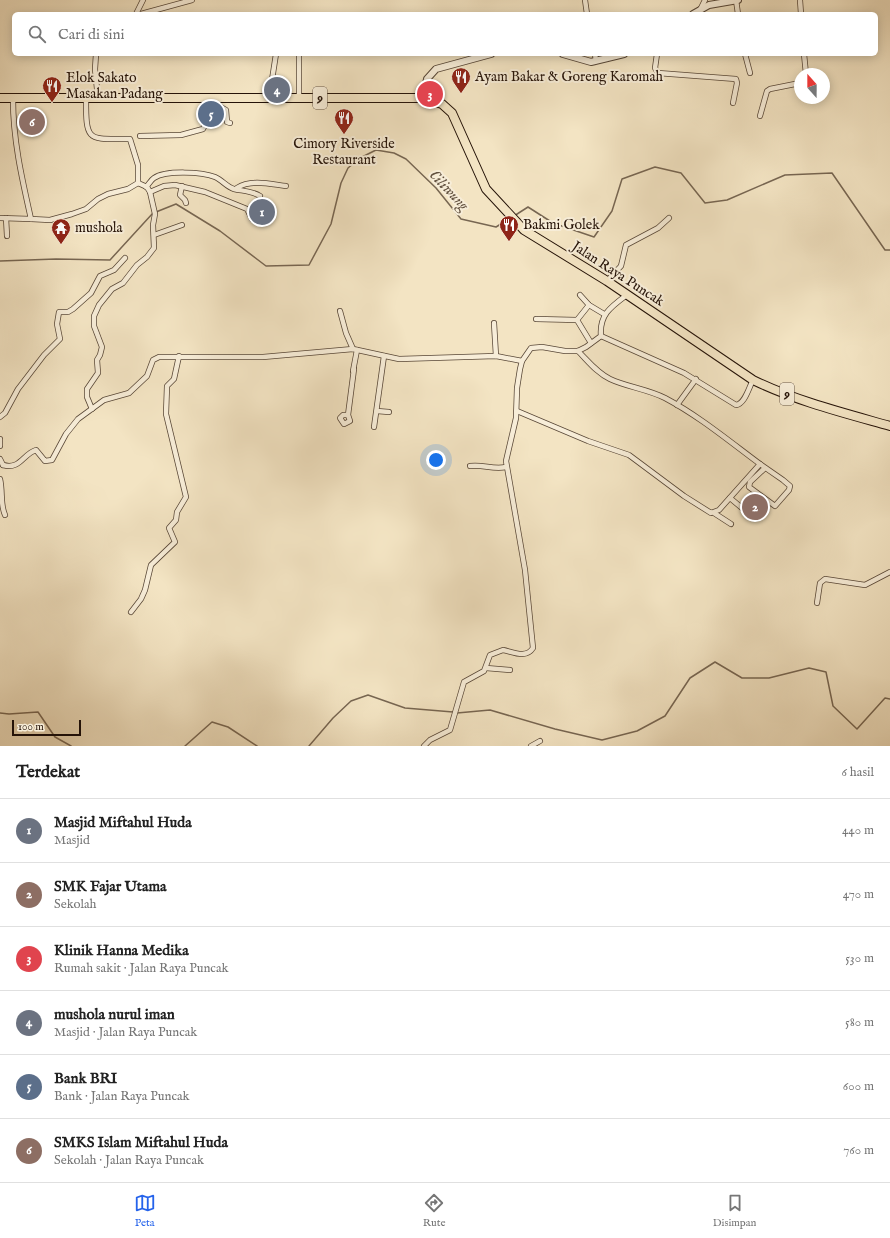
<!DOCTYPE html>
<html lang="id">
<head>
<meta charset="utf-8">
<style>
	:root { --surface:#fff; --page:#f6f6f6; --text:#222; --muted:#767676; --line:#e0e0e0; --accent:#2563eb }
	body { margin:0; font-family:"IM FELL English",serif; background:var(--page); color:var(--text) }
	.compass { position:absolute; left:794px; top:68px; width:36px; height:36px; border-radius:50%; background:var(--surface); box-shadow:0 2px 10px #0003; rotate:339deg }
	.scale { position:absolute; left:12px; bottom:10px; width:69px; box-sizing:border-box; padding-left:4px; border:2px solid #251308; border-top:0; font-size:11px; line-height:14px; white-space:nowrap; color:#251308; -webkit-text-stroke:3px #f7edd8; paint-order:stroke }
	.you { position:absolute; left:436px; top:460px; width:14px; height:14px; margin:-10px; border:3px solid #fff; border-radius:50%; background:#1a73e8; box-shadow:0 0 0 6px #1a73e833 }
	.badge { display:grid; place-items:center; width:26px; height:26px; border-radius:50%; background:var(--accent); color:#fff; font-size:13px; font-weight:700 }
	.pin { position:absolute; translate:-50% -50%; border:2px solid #fff; box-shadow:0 1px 4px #0006 }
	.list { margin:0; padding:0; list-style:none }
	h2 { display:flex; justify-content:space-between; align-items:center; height:52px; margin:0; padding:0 16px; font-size:17px }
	h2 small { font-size:13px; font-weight:400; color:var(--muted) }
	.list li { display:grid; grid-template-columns:26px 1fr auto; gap:12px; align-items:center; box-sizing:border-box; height:64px; padding:0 16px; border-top:1px solid var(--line) }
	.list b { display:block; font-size:15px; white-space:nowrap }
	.list p { margin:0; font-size:13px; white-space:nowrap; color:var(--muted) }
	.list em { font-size:13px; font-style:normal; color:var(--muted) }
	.icon { flex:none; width:22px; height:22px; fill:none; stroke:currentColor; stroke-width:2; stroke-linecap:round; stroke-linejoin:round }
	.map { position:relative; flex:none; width:890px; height:746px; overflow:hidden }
	.search { position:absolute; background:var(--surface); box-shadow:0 2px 10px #0003; left:12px; right:12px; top:12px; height:44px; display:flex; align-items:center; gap:10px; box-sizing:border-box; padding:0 14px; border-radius:6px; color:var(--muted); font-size:15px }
	.sheet { height:436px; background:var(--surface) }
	nav { display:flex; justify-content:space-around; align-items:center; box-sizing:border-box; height:56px; border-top:1px solid var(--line); background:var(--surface); font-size:11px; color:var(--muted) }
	nav a { display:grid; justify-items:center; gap:2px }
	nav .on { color:var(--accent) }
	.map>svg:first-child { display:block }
</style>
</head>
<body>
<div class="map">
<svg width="890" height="746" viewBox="0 0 890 746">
	<rect width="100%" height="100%" fill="#f3e4c3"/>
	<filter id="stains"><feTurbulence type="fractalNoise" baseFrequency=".005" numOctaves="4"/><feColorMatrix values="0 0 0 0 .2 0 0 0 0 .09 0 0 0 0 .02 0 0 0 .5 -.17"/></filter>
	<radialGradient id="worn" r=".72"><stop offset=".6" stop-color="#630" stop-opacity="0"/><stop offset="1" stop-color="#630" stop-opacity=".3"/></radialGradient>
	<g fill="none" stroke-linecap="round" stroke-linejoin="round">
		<g stroke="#776652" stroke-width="1.5">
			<polyline points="156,212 176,204 220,231 266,266 309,265 331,224 341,183 348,168 360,158 376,150 394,153 406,159 436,188 461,219 496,227 509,219"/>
			<polyline points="514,216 528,207 553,223 594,237 612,211 622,179 655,167 681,173 705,203 727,200 785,175 832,173 885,250 890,250"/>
			<polyline points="0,261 56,259 110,260 153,213"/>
			<polyline points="0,713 9,714 38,712 55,737 71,746"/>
			<polyline points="457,713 490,710 555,729 602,740 637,731 665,716 690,678 715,662 742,678 769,678 809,668 826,672 833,706 857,729 885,698 890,699"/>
			<polyline points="185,746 212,722 228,727 257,746"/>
			<polyline points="309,746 333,718 351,701 368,695 405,708 453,712"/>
		</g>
		<g stroke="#584737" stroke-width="6">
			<g id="minor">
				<polyline points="585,0 587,14"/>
				<polyline points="736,0 738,14"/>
				<polyline points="800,0 801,14"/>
				<polyline points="700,10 705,0"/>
				<polyline points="136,14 143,0"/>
				<polyline points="141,14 192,0"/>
				<polyline points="96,54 95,69 98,99"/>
				<polyline points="595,54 596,61"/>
				<polyline points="657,54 655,68 658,73 736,79 737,83 733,103"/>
				<polyline points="745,54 750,73"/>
				<polyline points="804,54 806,74"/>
				<polyline points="299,98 299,54"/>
				<path d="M86,99C86,143 88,139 130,139L138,165V183"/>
				<polyline points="215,99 219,106 226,110 227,122 230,123"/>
				<polyline points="269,99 276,54"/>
				<polyline points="760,116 767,91 770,89 800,83"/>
				<polyline points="140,136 181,135 203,129 206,123 205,99"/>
				<polyline points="182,186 180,195 185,200 186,203"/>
				<path d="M146,187C149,184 151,180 154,178C166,170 203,172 215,177C222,180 227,187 234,189C243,191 252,191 260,196"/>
				<path d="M237,188C251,179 270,184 286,186"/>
				<polyline points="150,192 164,186 175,185 205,192 247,209 252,219"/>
				<path d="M0,218L31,219C22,179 13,140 13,99"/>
				<polyline points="6,218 7,236"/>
				<polyline points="31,219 50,220 72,214 86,209 98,199 108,194 128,189 138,183"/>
				<polyline points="154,235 182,225"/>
				<polyline points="607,281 621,266 626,245 658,228 669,218"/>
				<polyline points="580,295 589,305 604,314"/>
				<polyline points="589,305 577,320 591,343"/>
				<polyline points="340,311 346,333 353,349"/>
				<polyline points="536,319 577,320"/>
				<polyline points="494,323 496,356"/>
				<path d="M601,336L684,373L736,405C745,404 749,387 753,380"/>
				<polyline points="353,371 357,350"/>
				<polyline points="677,405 696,379"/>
				<polyline points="92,409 87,397 87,389 98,373 97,360 100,355 102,347 94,326 94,316 99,305 112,289 123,283 137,265 147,257 154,248 153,225 155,214 150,192 147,187 138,183"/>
				<polyline points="377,411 389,412"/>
				<path d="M517,411L588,441L629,455L684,496L711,513L719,510L760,464C729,441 699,416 665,398C647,389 627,387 610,379C597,373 588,361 578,351"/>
				<polyline points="348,415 343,415 340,418 344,424 350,421 348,415 354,369"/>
				<polyline points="0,417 5,413 18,389 44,355 60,339 57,324 59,312 68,312 73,309 91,293 100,276 114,270 125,258"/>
				<polyline points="374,427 384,356"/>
				<polyline points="0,439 0,446"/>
				<polyline points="0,459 3,465"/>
				<polyline points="760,464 783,480 790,486 789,490 775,506 749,487 750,482 765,468"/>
				<path d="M3,465C20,470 23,454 36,450L45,461L52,460L66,434L78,419L104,400L129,393L147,376L153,360L159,357H263L353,349L399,359L496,356L522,361"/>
				<path d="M470,466C483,464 493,470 506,467"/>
				<path d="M0,479C3,492 0,504 5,515"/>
				<polyline points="730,498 754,518"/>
				<polyline points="714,513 731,524"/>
				<polyline points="817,603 820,583 825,579 865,585 890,572"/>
				<polyline points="131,612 141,599 145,590 151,565 175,542 169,528 176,520 177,512 186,497 166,414 167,386 174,379 179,356"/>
				<polyline points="486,668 510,670"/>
				<path d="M424,746L430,740L450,730L464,682L484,671L490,655L503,650C513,652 526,659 533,648L525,570L506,461L516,418L517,388L520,369L522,361L531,348L542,347L565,351H578L586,347L601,336C599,314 612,306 628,294"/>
				<polyline points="531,746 540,741"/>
			</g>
		</g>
		<g stroke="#584737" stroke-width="8">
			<g id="tertiary">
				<polyline points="693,14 709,5 738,0"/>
				<polyline points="563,54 591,62 624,54"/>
				<polyline points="423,98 427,79 436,69 491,54"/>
			</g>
		</g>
		<g stroke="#251308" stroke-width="10">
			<path id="trunk" d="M0,98H423L442,104L452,113L486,189L524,230L607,281L753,380C796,401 844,413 890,426"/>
		</g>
		<use href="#minor" stroke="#f7edd8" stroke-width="4.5"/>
		<use href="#tertiary" stroke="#f7edd8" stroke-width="6"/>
		<use href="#trunk" stroke="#f3e4c3" stroke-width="8"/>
	</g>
	<defs>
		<g id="restaurant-pin" transform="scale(1)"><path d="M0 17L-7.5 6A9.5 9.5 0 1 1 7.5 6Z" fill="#8f2418" stroke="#f7edd8"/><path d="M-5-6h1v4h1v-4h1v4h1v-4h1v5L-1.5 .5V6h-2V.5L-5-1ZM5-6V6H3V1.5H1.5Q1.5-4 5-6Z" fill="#fff"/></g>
		<g id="temple-pin" transform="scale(1)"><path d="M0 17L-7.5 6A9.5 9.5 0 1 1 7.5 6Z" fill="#8f2418" stroke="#f7edd8"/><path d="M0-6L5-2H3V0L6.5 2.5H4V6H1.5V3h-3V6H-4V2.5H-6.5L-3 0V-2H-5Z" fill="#fff"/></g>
	</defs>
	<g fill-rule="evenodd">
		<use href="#restaurant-pin" x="461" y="77"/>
		<use href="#restaurant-pin" x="52" y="86"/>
		<use href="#restaurant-pin" x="344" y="118"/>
		<use href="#restaurant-pin" x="509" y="225"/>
		<use href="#temple-pin" x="61" y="228"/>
	</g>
	<g text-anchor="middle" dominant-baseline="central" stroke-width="4" stroke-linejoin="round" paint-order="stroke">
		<g fill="#f7edd8" stroke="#645446" stroke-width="1">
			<rect x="313" y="87" width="14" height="22" rx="3"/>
			<rect x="780" y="383" width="14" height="22" rx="3"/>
		</g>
		<g font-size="13" font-weight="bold" fill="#251308">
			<text x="320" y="98">9</text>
			<text x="787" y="394">9</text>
		</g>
		<g font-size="14" fill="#251308" stroke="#f7edd8" text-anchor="start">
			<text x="475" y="77">Ayam Bakar &amp; Goreng Karomah</text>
			<text x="66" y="78">Elok Sakato<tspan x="66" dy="16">Masakan Padang</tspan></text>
			<text x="344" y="144" text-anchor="middle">Cimory Riverside<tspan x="344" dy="16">Restaurant</tspan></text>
			<text x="523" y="225">Bakmi Golek</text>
			<text x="75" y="228">mushola</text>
		</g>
		<g font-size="14" fill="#251308" stroke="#f7edd8">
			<text transform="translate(618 274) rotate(33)">Jalan Raya Puncak</text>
		</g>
		<g font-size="15" font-style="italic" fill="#62513f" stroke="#f7edd8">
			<text transform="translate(449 190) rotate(46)">Ciliwung</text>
		</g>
	</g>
	<rect width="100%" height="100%" filter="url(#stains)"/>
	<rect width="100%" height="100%" fill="url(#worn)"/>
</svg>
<svg class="compass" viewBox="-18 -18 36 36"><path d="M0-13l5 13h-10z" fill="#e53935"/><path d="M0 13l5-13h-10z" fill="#767676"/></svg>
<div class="scale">100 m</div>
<div class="you"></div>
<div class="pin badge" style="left:262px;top:212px;background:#6b7280">1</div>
<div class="pin badge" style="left:755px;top:507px;background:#8d6e63">2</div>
<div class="pin badge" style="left:430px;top:94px;background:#e0444e">3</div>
<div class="pin badge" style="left:277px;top:90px;background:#6b7280">4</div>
<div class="pin badge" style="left:211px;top:114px;background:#5c6f8a">5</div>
<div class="pin badge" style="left:32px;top:122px;background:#8d6e63">6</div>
<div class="search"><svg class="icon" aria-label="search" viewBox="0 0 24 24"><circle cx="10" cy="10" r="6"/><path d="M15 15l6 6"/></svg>Cari di sini</div>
</div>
<section class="sheet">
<h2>Terdekat<small>6 hasil</small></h2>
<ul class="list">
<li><span class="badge" style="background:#6b7280">1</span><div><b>Masjid Miftahul Huda</b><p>Masjid</p></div><em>440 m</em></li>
<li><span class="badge" style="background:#8d6e63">2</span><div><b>SMK Fajar Utama</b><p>Sekolah</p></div><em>470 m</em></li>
<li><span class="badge" style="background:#e0444e">3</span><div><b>Klinik Hanna Medika</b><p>Rumah sakit · Jalan Raya Puncak</p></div><em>530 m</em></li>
<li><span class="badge" style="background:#6b7280">4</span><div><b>mushola nurul iman</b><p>Masjid · Jalan Raya Puncak</p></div><em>580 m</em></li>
<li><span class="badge" style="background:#5c6f8a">5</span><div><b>Bank BRI</b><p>Bank · Jalan Raya Puncak</p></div><em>600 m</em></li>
<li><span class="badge" style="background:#8d6e63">6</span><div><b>SMKS Islam Miftahul Huda</b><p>Sekolah · Jalan Raya Puncak</p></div><em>760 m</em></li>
</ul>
</section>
<nav>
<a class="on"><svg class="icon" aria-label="map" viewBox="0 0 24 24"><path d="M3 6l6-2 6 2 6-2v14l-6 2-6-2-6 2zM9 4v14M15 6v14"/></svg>Peta</a>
<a><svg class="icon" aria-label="directions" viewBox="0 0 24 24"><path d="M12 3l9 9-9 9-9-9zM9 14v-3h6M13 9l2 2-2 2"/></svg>Rute</a>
<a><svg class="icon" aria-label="saved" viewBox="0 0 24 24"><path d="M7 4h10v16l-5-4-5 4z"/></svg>Disimpan</a>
</nav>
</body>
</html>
